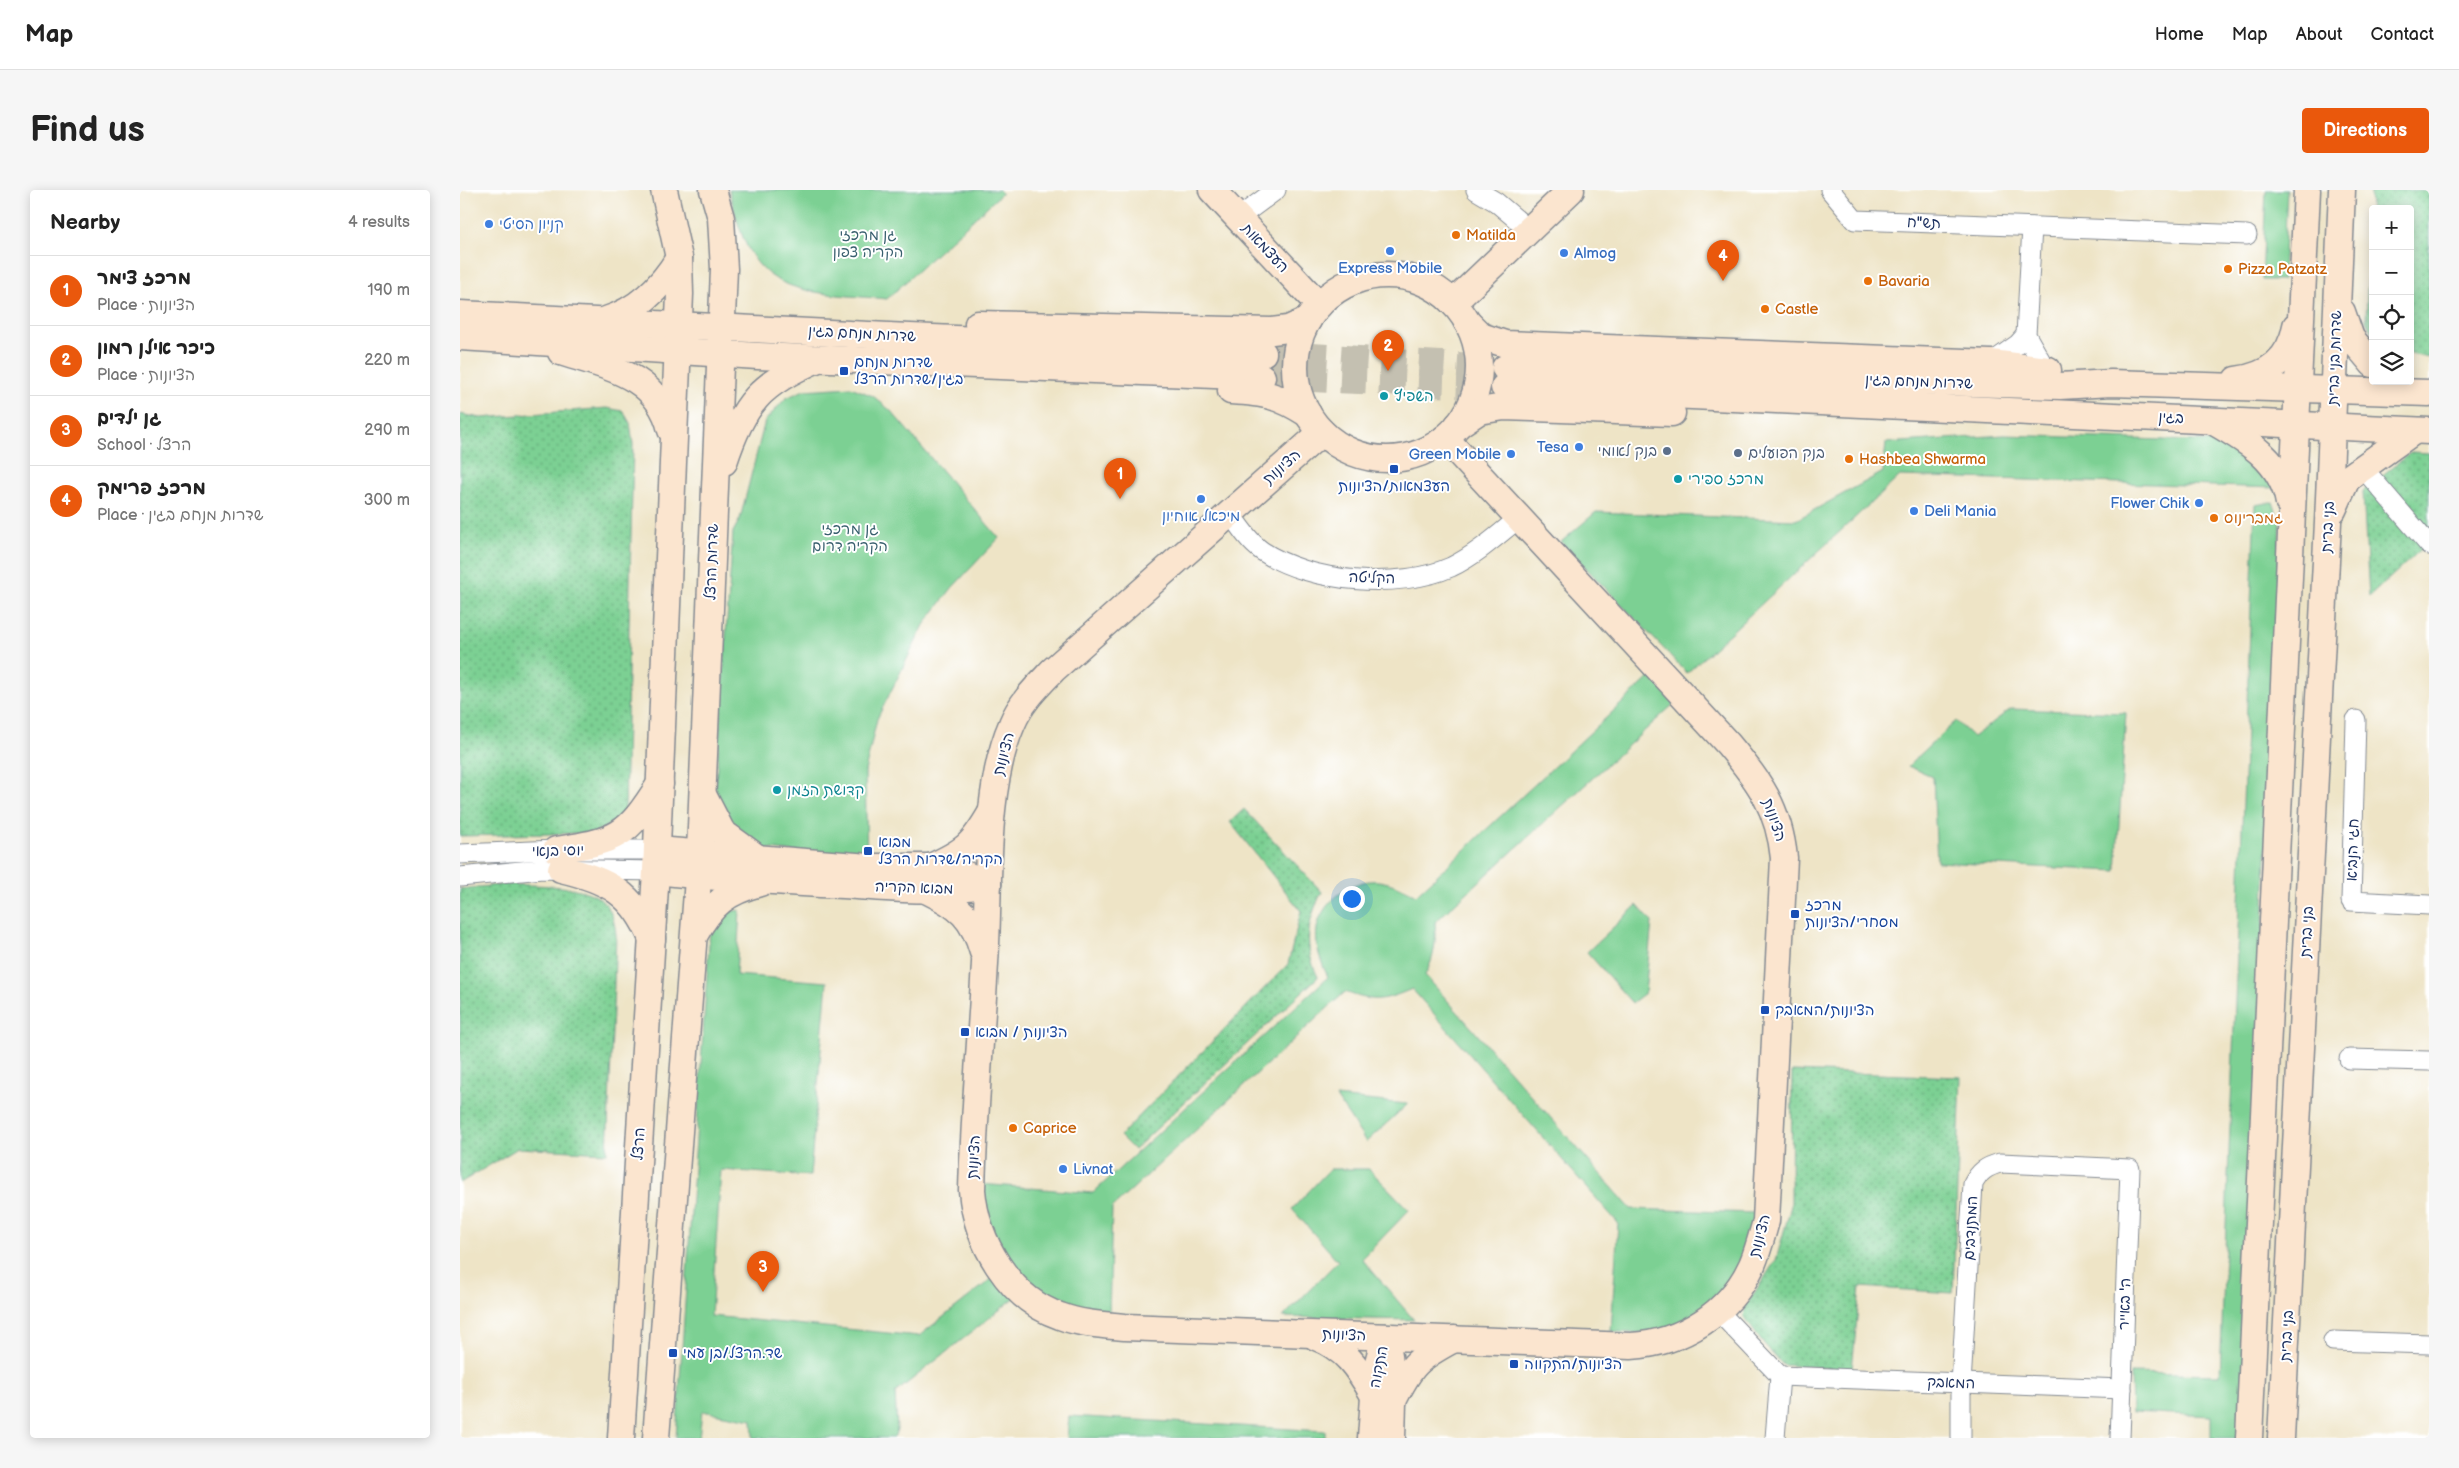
<!DOCTYPE html>
<html lang="en">
<head>
<meta charset="utf-8">
<style>
	:root { --surface:#fff; --page:#f6f6f6; --text:#222; --muted:#767676; --line:#e0e0e0; --accent:#ea580c }
	body { margin:0; font-family:"Balsamiq Sans","Playpen Sans Hebrew",sans-serif; background:var(--page); color:var(--text) }
	.controls { position:absolute; right:15px; top:15px; display:grid; overflow:hidden; border-radius:5px; box-shadow:0 2px 12px #0003 }
	.controls button { width:45px; height:45px; display:grid; place-items:center; padding:0; border:0; border-bottom:1px solid var(--line); background:var(--surface); color:var(--text); font:25px sans-serif }
	.you { position:absolute; left:891px; top:708px; width:18px; height:18px; margin:-12px; border:4px solid #fff; border-radius:50%; background:#1a73e8; box-shadow:0 0 0 8px #1a73e833 }
	.badge { display:grid; place-items:center; width:32px; height:32px; border-radius:50%; background:var(--accent); color:#fff; font-size:16px; font-weight:700 }
	.pin { position:absolute; translate:-50% -41px; filter:drop-shadow(0 1px 2px #0008) }
	.pin::after { content:''; position:absolute; top:26px; width:18px; height:15px; background:inherit; clip-path:polygon(0 0,100% 0,50% 100%) }
	.list { margin:0; padding:0; list-style:none }
	h2 { display:flex; justify-content:space-between; align-items:center; height:65px; margin:0; padding:0 20px; font-size:21px }
	h2 small { font-size:16px; font-weight:400; color:var(--muted) }
	.list li { display:grid; grid-template-columns:32px 1fr auto; gap:15px; align-items:center; box-sizing:border-box; height:70px; padding:0 20px; border-top:1px solid var(--line) }
	.list b { display:block; font-size:19px; white-space:nowrap }
	.list p { margin:0; font-size:16px; white-space:nowrap; color:var(--muted) }
	.list em { font-size:16px; font-style:normal; color:var(--muted) }
	.icon { flex:none; width:28px; height:28px; fill:none; stroke:currentColor; stroke-width:2; stroke-linecap:round; stroke-linejoin:round }
	.map { position:relative; flex:none; width:1969px; height:1248px; overflow:hidden; border-radius:5px }
	header { display:flex; align-items:center; gap:30px; box-sizing:border-box; height:70px; padding:0 25px; background:var(--surface); border-bottom:1px solid var(--line) }
	header strong { font-size:24px }
	nav { display:flex; gap:28px; margin-inline-start:auto; font-size:18px }
	.intro { display:flex; align-items:center; justify-content:space-between; box-sizing:border-box; height:120px; padding:0 30px }
	h1 { margin:0; font-size:35px }
	.button { padding:12px 22px; border-radius:5px; background:var(--accent); color:#fff; font-size:18px; font-weight:700 }
	main { display:flex; gap:30px; padding:0 30px }
	aside { flex:1; background:var(--surface); border-radius:5px; box-shadow:0 2px 12px #0003 }
	.map>svg:first-child { display:block }
</style>
</head>
<body>
<header>
<strong>Map</strong>
<nav><a>Home</a><a>Map</a><a>About</a><a>Contact</a></nav>
</header>
<div class="intro"><h1>Find us</h1><a class="button">Directions</a></div>
<main>
<aside>
<h2>Nearby<small>4 results</small></h2>
<ul class="list">
<li><span class="badge">1</span><div><b>מרכז צימר</b><p>Place · הציונות</p></div><em>190 m</em></li>
<li><span class="badge">2</span><div><b>כיכר אילן רמון</b><p>Place · הציונות</p></div><em>220 m</em></li>
<li><span class="badge">3</span><div><b>גן ילדים</b><p>School · הרצל</p></div><em>290 m</em></li>
<li><span class="badge">4</span><div><b>מרכז פרימק</b><p>Place · שדרות מנחם בגין</p></div><em>300 m</em></li>
</ul>
</aside>
<div class="map">
<svg width="1969" height="1248" viewBox="0 0 1969 1248">
	<defs>
		<pattern id="grass-dots" width="8" height="8" patternUnits="userSpaceOnUse" patternTransform="scale(1.25)"><rect width="8" height="8" fill="#7cd093"/><path d="M2 2h.1M6 6h.1" fill="none" stroke="#65a97b" stroke-width="1.8" stroke-linecap="round"/></pattern>
	</defs>
	<rect width="100%" height="100%" fill="#fff"/>
	<filter id="ink" filterUnits="userSpaceOnUse"><feTurbulence type="fractalNoise" baseFrequency=".02" numOctaves="2"/><feDisplacementMap in="SourceGraphic" scale="10" xChannelSelector="R" yChannelSelector="G"/><feConvolveMatrix kernelMatrix="1 2 1 2 8 2 1 2 1" color-interpolation-filters="sRGB"/></filter>
	<filter id="wash" filterUnits="userSpaceOnUse"><feTurbulence type="fractalNoise" baseFrequency=".0096" numOctaves="4" result="noise"/><feDisplacementMap in="SourceGraphic" scale="20" xChannelSelector="R" yChannelSelector="G"/><feGaussianBlur stdDeviation="1.12" result="paint"/><feColorMatrix in="noise" values="0 0 0 0 0 0 0 0 0 0 0 0 0 0 0 0 0 1.4 0 .05"/><feComposite in="paint" operator="in"/></filter>
	<g filter="url(#wash)">
		<rect width="100%" height="100%" fill="#eee4c6"/>
		<g fill="url(#grass-dots)" stroke="#4c8078">
			<polygon points="1911,0 1969,0 1969,168 1950,164 1950,19 1913,19 1913,145 1906,131"/>
			<polygon points="147,218 163,221 170,233 173,254 165,621 156,631 134,643 0,646 0,224 21,228"/>
			<polygon points="1951,262 1969,263 1969,352 1909,407 1903,301"/>
			<path d="M784,619L862,702C847,731 843,756 858,787L674,960L660,946L828,774L841,721L770,632Z"/>
			<path d="M48,694C72,696 128,693 145,713C152,722 155,734 156,745L147,963L58,958L0,993V699Z"/>
			<polygon points="1332,881 1501,887 1493,1103 1400,1097 1392,1179 1323,1175 1305,1156 1284,1127 1285,1117 1316,1070 1331,1016"/>
		</g>
		<g fill="#7cd093" stroke="#4c8078">
			<path d="M269,0H539L542,3L427,109C390,105 332,107 304,80C283,60 276,27 269,0Z"/>
			<polygon points="1806,0 1827,0 1823,90 1802,90"/>
			<polygon points="391,197 413,206 431,221 539,348 492,398 464,435 417,529 405,581 407,670 300,658 281,648 255,605 273,342 280,329 305,231 326,208 344,200"/>
			<polygon points="1544,245 1768,252 1803,272 1817,298 1440,286 1227,483 1101,352 1136,322 1336,330 1423,282 1426,253"/>
			<polygon points="1813,312 1820,333 1782,1248 1751,1248 1751,1226 1672,1222 1671,1183 1760,1185 1795,315"/>
			<path d="M1191,486L1216,512L975,732C976,752 975,767 965,785L1171,1019L1296,1023C1296,1032 1297,1044 1295,1053C1292,1062 1283,1072 1278,1080C1247,1127 1208,1150 1151,1141L1158,1033L952,799C923,811 915,813 885,802L652,1018L649,1128L579,1107L534,1053L520,994L633,1003L868,787C853,756 849,729 878,705C887,698 898,692 909,691C925,689 942,698 956,705Z"/>
			<polygon points="1551,519 1666,523 1656,681 1477,672 1473,587 1448,576 1496,531 1513,547"/>
			<polygon points="1177,715 1192,732 1185,803 1172,813 1127,762"/>
			<polygon points="280,720 276,785 367,792 350,986 261,980 251,1126 459,1146 538,1084 557,1106 435,1203 437,1239 434,1248 293,1248 292,1230 242,1221 239,1248 216,1248 251,724"/>
			<polygon points="876,907 947,914 948,914 906,952"/>
			<polygon points="870,979 909,979 949,1020 902,1069 954,1130 823,1127 878,1071 832,1019"/>
			<polygon points="609,1226 865,1241 865,1248 607,1248"/>
		</g>
	</g>
	<g filter="url(#ink)">
		<g fill="none" stroke-linecap="round" stroke-linejoin="round">
			<g stroke="#c4c0b1" stroke-width="26" stroke-dasharray="26 13" stroke-linecap="butt">
				<polyline points="803,163 1045,178"/>
				<polyline points="802,187 1044,197"/>
			</g>
			<g stroke="#848a92" stroke-width="21">
				<g id="street">
					<polyline points="1016,0 1036,12 1068,39"/>
					<polyline points="1370,0 1395,30 1787,45"/>
					<polyline points="778,28 816,0"/>
					<polyline points="1572,37 1566,145 1586,180"/>
					<polyline points="1531,173 1558,154 1566,145"/>
					<polyline points="1902,277 1969,355"/>
					<path d="M770,323C779,336 789,352 802,361C850,393 939,400 991,377C1016,365 1038,345 1059,328"/>
					<polyline points="1896,530 1891,711 1969,715"/>
					<polyline points="0,664 96,660 197,660"/>
					<polyline points="0,687 82,679 196,681"/>
					<polyline points="1889,869 1969,871"/>
					<polyline points="1257,1120 1320,1186"/>
					<polyline points="1873,1151 1969,1154"/>
					<polyline points="1320,1186 1662,1199"/>
					<polyline points="1315,1248 1320,1186"/>
					<path d="M1501,1248V1194L1513,994C1520,981 1526,977 1540,973L1670,979L1660,1248"/>
				</g>
			</g>
			<g stroke="#848a92" stroke-width="29">
				<g id="secondary">
					<polyline points="752,0 859,115"/>
					<circle cx="927" cy="177" r="92"/>
					<polyline points="993,113 1111,0"/>
					<polyline points="1882,122 1891,148 1913,174"/>
					<path d="M0,124C268,138 535,152 803,163"/>
					<path d="M146,130C178,120 202,96 219,68"/>
					<polyline points="1007,132 1021,146 1045,154 1531,173 1588,180"/>
					<polyline points="518,134 812,141 828,139 848,130"/>
					<polyline points="0,147 298,166 802,187"/>
					<path d="M101,162C148,177 198,185 211,240"/>
					<polyline points="1045,178 1600,196 1651,193 1969,203"/>
					<path d="M1776,190C1809,186 1830,169 1836,136"/>
					<polyline points="1044,197 1969,241"/>
					<path d="M771,201C806,203 818,205 848,224"/>
					<path d="M1754,232C1789,252 1822,271 1829,313"/>
					<polyline points="998,235 1019,221 1044,217 1212,223"/>
					<path d="M862,242L593,480C578,496 561,512 552,534C523,600 530,701 525,773C521,848 514,924 512,1000C516,1051 549,1109 600,1126C621,1134 643,1135 665,1137L1171,1156C1222,1153 1270,1123 1292,1075C1298,1061 1302,1045 1306,1031L1324,668C1319,618 1299,591 1268,554L985,248"/>
					<path d="M264,272C283,213 301,193 358,169"/>
					<polyline points="1873,320 1887,289 1954,241"/>
					<polyline points="244,607 262,642 295,666"/>
					<path d="M96,660C158,650 166,648 200,594"/>
					<polyline points="197,660 409,677 471,677 502,683 528,694"/>
					<path d="M471,677C505,661 512,656 531,623"/>
					<path d="M101,679C148,690 173,703 192,749"/>
					<path d="M196,681C258,688 320,692 383,695C433,698 478,704 528,694"/>
					<path d="M468,701C499,716 513,727 523,762"/>
					<path d="M235,744C252,714 266,702 300,693"/>
					<path d="M856,1147C885,1158 898,1178 913,1204"/>
					<polyline points="929,1165 933,1212 932,1248"/>
					<path d="M933,1211C951,1174 958,1168 994,1149"/>
					<polyline points="161,1248 196,681 220,104 219,68 204,0"/>
					<polyline points="196,1248 240,662 264,79 261,28 253,0"/>
					<polyline points="911,1248 916,1180 925,1147"/>
					<polyline points="1789,1248 1847,0"/>
					<polyline points="1821,1248 1868,332 1882,0"/>
				</g>
			</g>
			<use href="#street" stroke="#fff" stroke-width="19"/>
			<use href="#secondary" stroke="#fbe5cf" stroke-width="26"/>
		</g>
	</g>
	<g fill="#3f7fe0" stroke="#fff" stroke-width="2">
		<circle cx="29" cy="34" r="5"/>
		<circle cx="930" cy="61" r="5"/>
		<circle cx="1104" cy="63" r="5"/>
		<circle cx="1119" cy="257" r="5"/>
		<circle cx="1051" cy="264" r="5"/>
		<circle cx="741" cy="309" r="5"/>
		<circle cx="1739" cy="313" r="5"/>
		<circle cx="1454" cy="321" r="5"/>
		<circle cx="603" cy="979" r="5"/>
	</g>
	<g fill="#e8710a" stroke="#fff" stroke-width="2">
		<circle cx="996" cy="45" r="5"/>
		<circle cx="1768" cy="79" r="5"/>
		<circle cx="1408" cy="91" r="5"/>
		<circle cx="1305" cy="119" r="5"/>
		<circle cx="1389" cy="269" r="5"/>
		<circle cx="1754" cy="328" r="5"/>
		<circle cx="553" cy="938" r="5"/>
	</g>
	<g fill="#1a4fb4" stroke="#fff" stroke-width="2">
		<rect x="379" y="176" width="10" height="10" rx="2.5"/>
		<rect x="929" y="274" width="10" height="10" rx="2.5"/>
		<rect x="403" y="656" width="10" height="10" rx="2.5"/>
		<rect x="1330" y="719" width="10" height="10" rx="2.5"/>
		<rect x="1300" y="815" width="10" height="10" rx="2.5"/>
		<rect x="500" y="837" width="10" height="10" rx="2.5"/>
		<rect x="208" y="1158" width="10" height="10" rx="2.5"/>
		<rect x="1049" y="1169" width="10" height="10" rx="2.5"/>
	</g>
	<g fill="#0f9aa8" stroke="#fff" stroke-width="2">
		<circle cx="924" cy="206" r="5"/>
		<circle cx="1218" cy="289" r="5"/>
		<circle cx="317" cy="600" r="5"/>
	</g>
	<g fill="#5c6f8a" stroke="#fff" stroke-width="2">
		<circle cx="1207" cy="261" r="5"/>
		<circle cx="1278" cy="263" r="5"/>
	</g>
	<g text-anchor="middle" dominant-baseline="central" stroke-width="4" stroke-linejoin="round" paint-order="stroke">
		<g font-size="15" fill="#1b2f5e" stroke="#fff">
			<text transform="translate(1464 33) rotate(2)">תש"ח</text>
			<text transform="translate(805 58) rotate(47)">העצמאות</text>
			<text transform="translate(402 144) rotate(3)">שדרות מנחם בגין</text>
			<text transform="translate(1875 168) rotate(-88)">שדרות בני ברית</text>
			<text transform="translate(1459 192) rotate(2)">שדרות מנחם בגין</text>
			<text transform="translate(1711 228) rotate(3)">בגין</text>
			<text transform="translate(822 277) rotate(-41)">הציונות</text>
			<text transform="translate(1868 337) rotate(-87)">בני ברית</text>
			<text transform="translate(252 372) rotate(-88)">שדרות הרצל</text>
			<text transform="translate(912 388) rotate(2)">הקליטה</text>
			<text transform="translate(544 564) rotate(-75)">הציונות</text>
			<text transform="translate(1314 630) rotate(71)">הציונות</text>
			<text transform="translate(1893 660) rotate(-88)">חגי הנביא</text>
			<text transform="translate(98 661) rotate(-1)">יוסי בנאי</text>
			<text transform="translate(454 698) rotate(2)">מבוא הקריה</text>
			<text transform="translate(1847 742) rotate(-87)">בני ברית</text>
			<text transform="translate(179 954) rotate(-86)">הרצל</text>
			<text transform="translate(514 967) rotate(-86)">הציונות</text>
			<text transform="translate(1511 1038) rotate(-87)">המתנדבים</text>
			<text transform="translate(1300 1046) rotate(-75)">הציונות</text>
			<text transform="translate(1665 1114) rotate(-88)">ה' באייר</text>
			<text transform="translate(884 1145) rotate(2)">הציונות</text>
			<text transform="translate(1827 1146) rotate(-87)">בני ברית</text>
			<text transform="translate(919 1177) rotate(-78)">התקוה</text>
			<text transform="translate(1491 1193) rotate(2)">המאבק</text>
		</g>
		<g font-size="15" fill="#366cbe" stroke="#fff" text-anchor="start">
			<text x="39" y="34">קניון הסיטי</text>
			<text x="1114" y="63">Almog</text>
			<text x="930" y="78" text-anchor="middle">Express Mobile</text>
			<text x="1109" y="257" text-anchor="end">Tesa</text>
			<text x="1041" y="264" text-anchor="end">Green Mobile</text>
			<text x="1729" y="313" text-anchor="end">Flower Chik</text>
			<text x="1464" y="321">Deli Mania</text>
			<text x="741" y="326" text-anchor="middle">מיכאל אוחיון</text>
			<text x="613" y="979">Livnat</text>
		</g>
		<g font-size="15" fill="#385f6e" stroke="#fff">
			<text x="408" y="45">גן מרכזי<tspan x="408" dy="17">הקריה צפון</tspan></text>
			<text x="390" y="339">גן מרכזי<tspan x="390" dy="17">הקריה דרום</tspan></text>
		</g>
		<g font-size="15" fill="#c56008" stroke="#fff" text-anchor="start">
			<text x="1006" y="45">Matilda</text>
			<text x="1778" y="79">Pizza Patzatz</text>
			<text x="1418" y="91">Bavaria</text>
			<text x="1315" y="119">Castle</text>
			<text x="1399" y="269">Hashbea Shwarma</text>
			<text x="1764" y="328">גמברינוס</text>
			<text x="563" y="938">Caprice</text>
		</g>
		<g font-size="15" fill="#164399" stroke="#fff" text-anchor="start">
			<text x="394" y="172">שדרות מנחם<tspan x="394" dy="17">בגין/שדרות הרצל</tspan></text>
			<text x="934" y="296" text-anchor="middle">העצמאות/הציונות</text>
			<text x="418" y="652">מבוא<tspan x="418" dy="17">הקריה/שדרות הרצל</tspan></text>
			<text x="1345" y="715">מרכז<tspan x="1345" dy="17">מסחרי/הציונות</tspan></text>
			<text x="1315" y="820">הציונות/המאבק</text>
			<text x="515" y="842">הציונות / מבוא</text>
			<text x="223" y="1163">שד.הרצל/בן עמי</text>
			<text x="1064" y="1174">הציונות/התקווה</text>
		</g>
		<g font-size="15" fill="#0d838f" stroke="#fff" text-anchor="start">
			<text x="934" y="206">השפיץ</text>
			<text x="1228" y="289">מרכז ספירי</text>
			<text x="327" y="600">קדושת הזמן</text>
		</g>
		<g font-size="15" fill="#4e5e75" stroke="#fff" text-anchor="end">
			<text x="1197" y="261">בנק לאומי</text>
			<text x="1288" y="263" text-anchor="start">בנק הפועלים</text>
		</g>
	</g>
</svg>
<div class="controls">
<button>+</button>
<button>−</button>
<button><svg class="icon" aria-label="locate" viewBox="0 0 24 24"><circle cx="12" cy="12" r="6"/><path d="M12 2v4M12 18v4M2 12h4M18 12h4"/></svg></button>
<button><svg class="icon" aria-label="layers" viewBox="0 0 24 24"><path d="M12 4l9 5-9 5-9-5zM3 14l9 5 9-5"/></svg></button>
</div>
<div class="you"></div>
<div class="pin badge" style="left:660px;top:309px">1</div>
<div class="pin badge" style="left:928px;top:181px">2</div>
<div class="pin badge" style="left:303px;top:1102px">3</div>
<div class="pin badge" style="left:1263px;top:91px">4</div>
</div>
</main>
</body>
</html>
